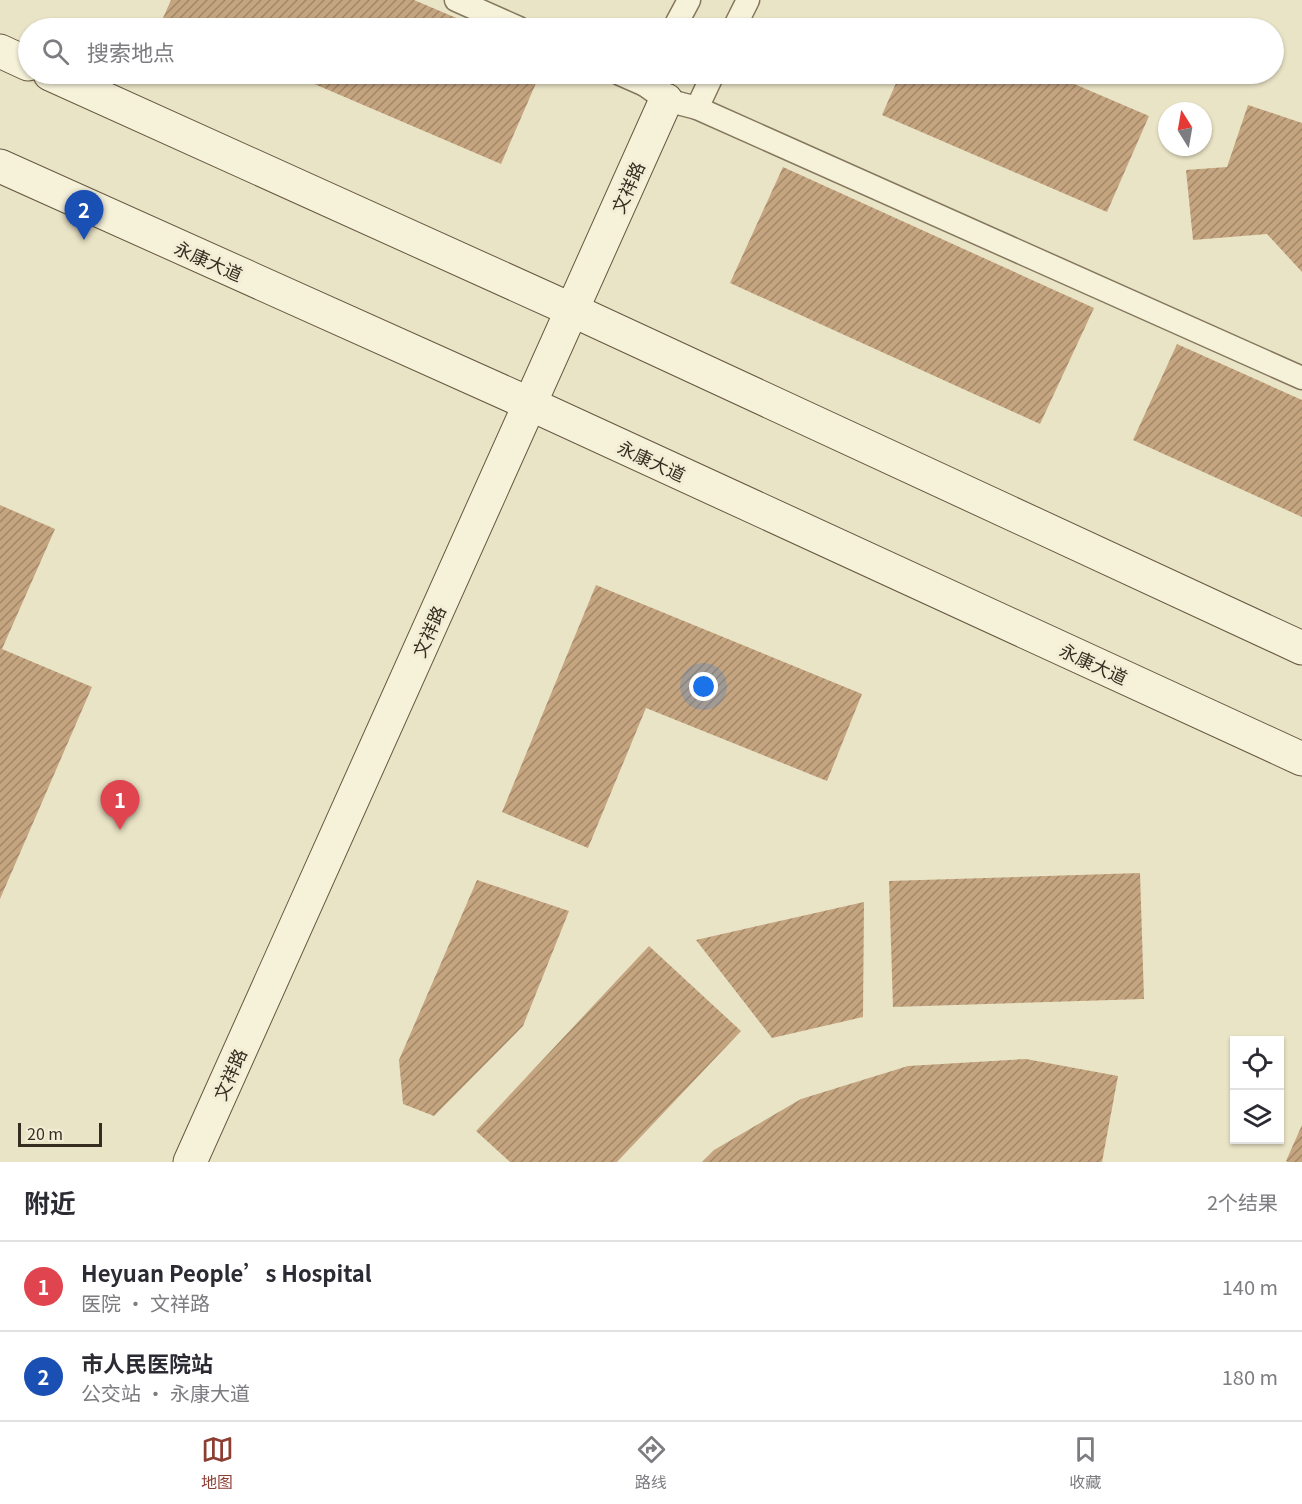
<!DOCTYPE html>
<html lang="zh">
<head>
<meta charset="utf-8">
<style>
	:root { --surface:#fff; --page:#f2f2f3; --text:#2b2b33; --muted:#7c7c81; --line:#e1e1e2; --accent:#8d3e33 }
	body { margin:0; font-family:Georgia,"Noto Sans SC",serif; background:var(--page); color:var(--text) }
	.controls { position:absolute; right:18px; bottom:18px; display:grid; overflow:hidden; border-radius:0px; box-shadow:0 2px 4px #0004 }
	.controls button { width:54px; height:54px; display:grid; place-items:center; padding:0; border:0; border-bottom:2px solid var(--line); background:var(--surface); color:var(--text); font:30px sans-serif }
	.compass { position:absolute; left:1158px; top:102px; width:54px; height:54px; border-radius:50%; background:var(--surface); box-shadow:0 2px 4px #0004; rotate:349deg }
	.scale { position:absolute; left:18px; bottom:15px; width:84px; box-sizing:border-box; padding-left:6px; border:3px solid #362d20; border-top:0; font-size:16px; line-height:21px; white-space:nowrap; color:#362d20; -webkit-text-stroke:4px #f2edd5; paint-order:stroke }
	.you { position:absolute; left:704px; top:687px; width:21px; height:21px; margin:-15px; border:4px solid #fff; border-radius:50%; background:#1a73e8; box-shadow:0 0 0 9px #1a73e833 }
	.badge { display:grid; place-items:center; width:39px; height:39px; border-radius:50%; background:var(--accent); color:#fff; font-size:20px; font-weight:700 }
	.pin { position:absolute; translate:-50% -50px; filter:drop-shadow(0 2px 3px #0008) }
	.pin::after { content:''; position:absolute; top:32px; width:21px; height:18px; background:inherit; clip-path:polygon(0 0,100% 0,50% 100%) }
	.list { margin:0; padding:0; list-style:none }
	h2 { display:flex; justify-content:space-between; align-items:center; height:78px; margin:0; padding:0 24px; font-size:26px }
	h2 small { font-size:20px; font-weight:400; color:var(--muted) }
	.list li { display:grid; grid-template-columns:39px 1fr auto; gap:18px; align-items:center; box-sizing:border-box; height:90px; padding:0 24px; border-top:2px solid var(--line) }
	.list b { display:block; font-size:22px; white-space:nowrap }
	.list p { margin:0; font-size:20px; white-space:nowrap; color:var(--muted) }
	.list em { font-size:20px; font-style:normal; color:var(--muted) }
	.icon { flex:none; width:33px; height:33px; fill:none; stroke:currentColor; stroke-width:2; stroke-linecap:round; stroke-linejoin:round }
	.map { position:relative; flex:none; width:1302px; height:1162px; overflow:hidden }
	.search { position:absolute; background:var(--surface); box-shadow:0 2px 4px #0004; left:18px; right:18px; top:18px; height:66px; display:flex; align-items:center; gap:15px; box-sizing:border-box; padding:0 21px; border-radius:33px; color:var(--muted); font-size:22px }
	.sheet { height:258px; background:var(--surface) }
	nav { display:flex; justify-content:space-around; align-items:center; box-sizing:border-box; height:84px; border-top:2px solid var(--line); background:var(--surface); font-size:16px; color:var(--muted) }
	nav a { display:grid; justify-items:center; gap:3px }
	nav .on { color:var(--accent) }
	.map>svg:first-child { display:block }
</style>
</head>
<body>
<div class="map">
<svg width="1302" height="1162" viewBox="0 0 1302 1162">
	<defs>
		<pattern id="building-hatch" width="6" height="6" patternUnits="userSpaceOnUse" patternTransform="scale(1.5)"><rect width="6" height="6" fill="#c5a580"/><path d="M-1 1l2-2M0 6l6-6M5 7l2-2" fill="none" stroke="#a18768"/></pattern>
	</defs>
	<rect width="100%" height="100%" fill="#eae4c6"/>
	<g fill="url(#building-hatch)">
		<polygon points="171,0 414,0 480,28 187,28 163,18"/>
		<polygon points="924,19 947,28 920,28"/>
		<polygon points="291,74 540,74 501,164"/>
		<polygon points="900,74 1051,74 1149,116 1107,212 882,115"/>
		<polygon points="1248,105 1302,123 1302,272 1267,234 1193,240 1186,170 1227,167"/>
		<polygon points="783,167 1094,308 1040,424 730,283"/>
		<polygon points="1177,344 1302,400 1302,517 1133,440"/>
		<polygon points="0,505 55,529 2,649 92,687 0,899"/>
		<polygon points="596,585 862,694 827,781 646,708 588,848 502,812"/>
		<polygon points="1140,873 1144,999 893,1007 889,881"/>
		<polygon points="477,880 569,911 523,1026 434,1116 403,1104 399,1060"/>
		<polygon points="864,902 863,1017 772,1038 696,940"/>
		<polygon points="649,946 741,1031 617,1162 510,1162 476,1131"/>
		<polygon points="1026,1059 1118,1076 1102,1162 702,1162 714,1150 801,1099 908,1066"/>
		<polygon points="1302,1125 1302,1162 1288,1162 1286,1161"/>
	</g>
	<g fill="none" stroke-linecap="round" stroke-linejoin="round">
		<g stroke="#84775e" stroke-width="25">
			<g id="street">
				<polyline points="456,0 519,28"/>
				<polyline points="674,28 689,0"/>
				<polyline points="734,28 748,0"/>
				<polyline points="620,74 645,85"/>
				<polyline points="651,74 645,85 666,100 697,108 713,74"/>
				<polyline points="697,108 1302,378"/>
			</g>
		</g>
		<g stroke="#665841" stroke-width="35">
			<g id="secondary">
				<polyline points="0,51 28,64"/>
				<polyline points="50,74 572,310 1302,648"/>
				<polyline points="0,166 530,404 1302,759"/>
				<polyline points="190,1162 666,100"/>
			</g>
		</g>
		<use href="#street" stroke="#f6f1d9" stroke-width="22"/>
		<use href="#secondary" stroke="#f6f1d9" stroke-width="33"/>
	</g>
	<g text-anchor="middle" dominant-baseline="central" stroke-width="6" stroke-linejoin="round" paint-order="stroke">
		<g font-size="18" fill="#362d20" stroke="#f2edd5">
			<text transform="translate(627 187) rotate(-66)">文祥路</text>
			<text transform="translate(209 260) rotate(24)">永康大道</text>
			<text transform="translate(652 460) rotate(25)">永康大道</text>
			<text transform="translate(428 631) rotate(-66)">文祥路</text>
			<text transform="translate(1094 663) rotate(25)">永康大道</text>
			<text transform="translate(229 1074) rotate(-66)">文祥路</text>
		</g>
	</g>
</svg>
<div class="controls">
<button><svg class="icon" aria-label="locate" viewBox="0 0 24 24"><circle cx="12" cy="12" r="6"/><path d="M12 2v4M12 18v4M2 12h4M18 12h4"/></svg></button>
<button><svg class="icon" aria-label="layers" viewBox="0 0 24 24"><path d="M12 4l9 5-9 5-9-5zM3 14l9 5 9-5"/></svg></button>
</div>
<svg class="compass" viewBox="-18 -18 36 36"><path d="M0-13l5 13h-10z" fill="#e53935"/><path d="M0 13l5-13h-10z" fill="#7c7c81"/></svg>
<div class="scale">20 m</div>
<div class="you"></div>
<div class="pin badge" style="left:120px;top:830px;background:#e0444e">1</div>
<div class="pin badge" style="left:84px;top:240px;background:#1a4fb4">2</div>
<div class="search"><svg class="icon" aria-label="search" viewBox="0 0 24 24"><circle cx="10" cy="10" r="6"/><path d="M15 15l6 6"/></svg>搜索地点</div>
</div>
<section class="sheet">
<h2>附近<small>2个结果</small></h2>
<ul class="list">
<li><span class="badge" style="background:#e0444e">1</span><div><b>Heyuan People’s Hospital</b><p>医院 · 文祥路</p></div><em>140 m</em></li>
<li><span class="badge" style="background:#1a4fb4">2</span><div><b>市人民医院站</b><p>公交站 · 永康大道</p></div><em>180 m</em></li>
</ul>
</section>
<nav>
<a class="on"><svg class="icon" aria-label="map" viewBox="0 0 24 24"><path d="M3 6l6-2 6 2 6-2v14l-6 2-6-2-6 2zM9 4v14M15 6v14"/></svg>地图</a>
<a><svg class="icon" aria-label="directions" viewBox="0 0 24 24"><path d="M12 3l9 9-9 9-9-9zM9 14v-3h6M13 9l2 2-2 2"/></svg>路线</a>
<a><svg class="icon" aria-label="saved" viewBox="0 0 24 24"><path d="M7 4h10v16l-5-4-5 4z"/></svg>收藏</a>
</nav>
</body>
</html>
